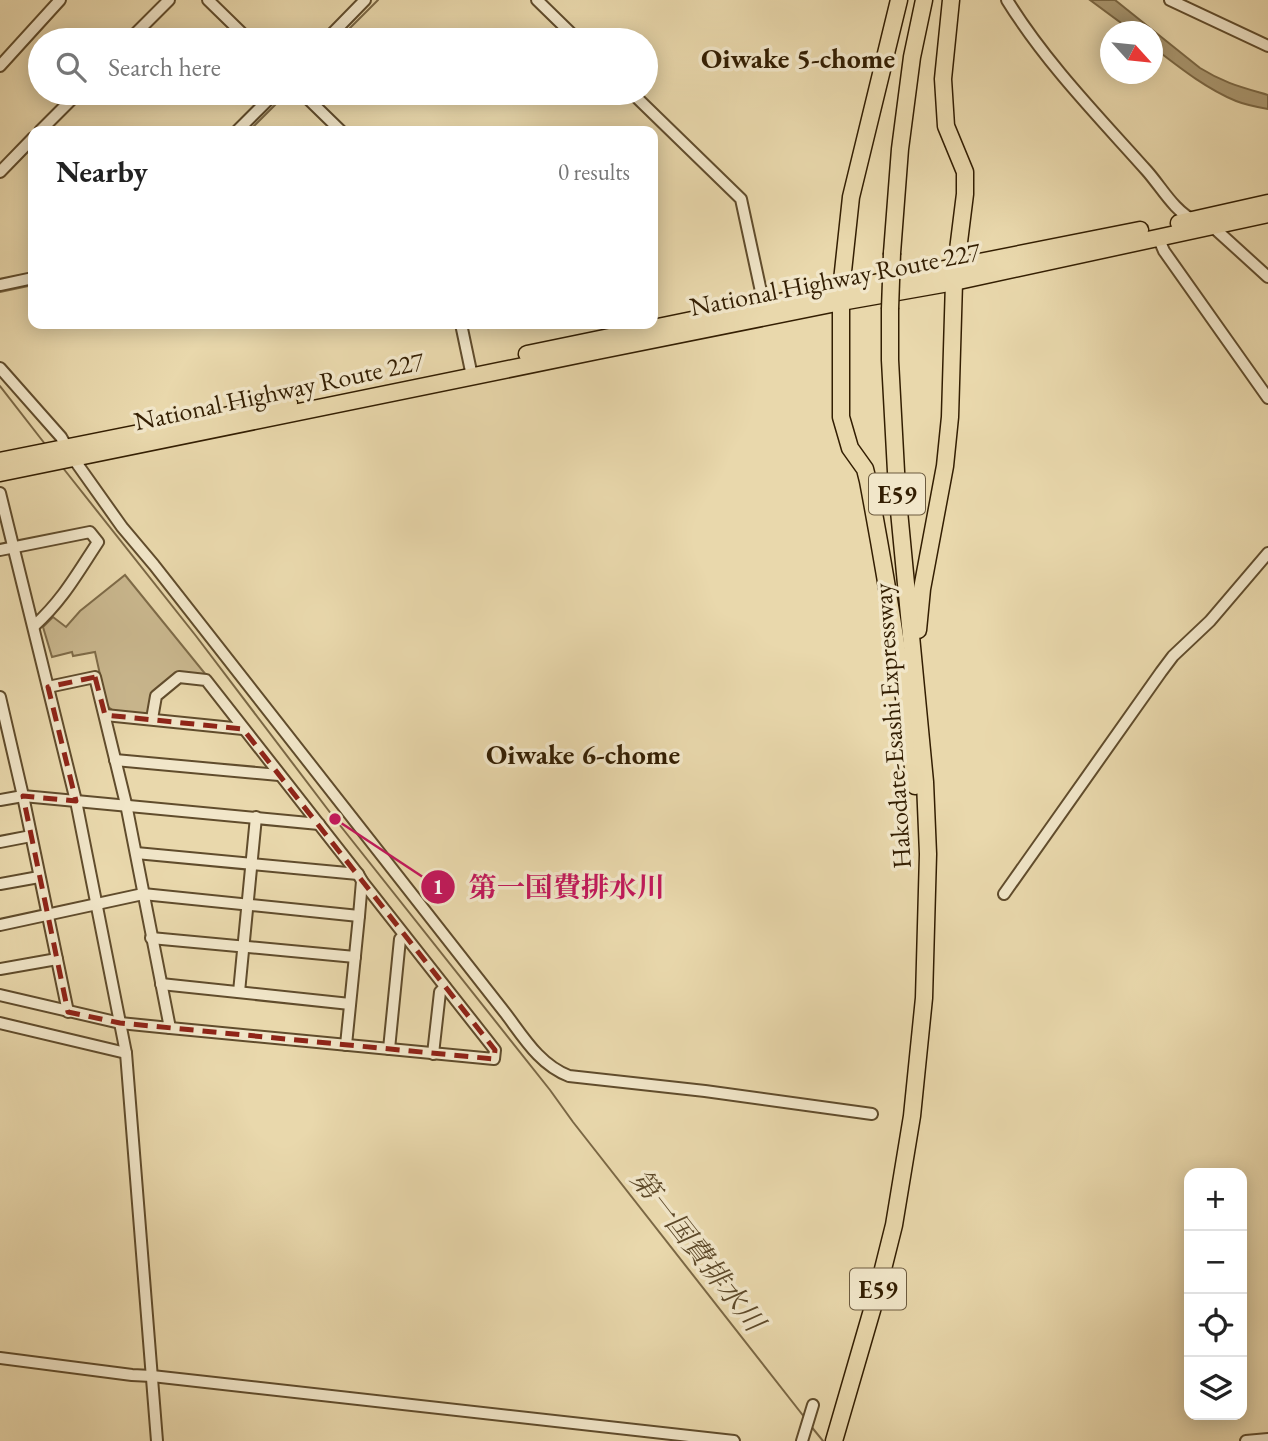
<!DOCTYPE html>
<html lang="en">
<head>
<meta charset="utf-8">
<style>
	:root { --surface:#fff; --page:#f6f6f6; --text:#222; --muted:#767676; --line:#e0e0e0 }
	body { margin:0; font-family:"EB Garamond","Noto Serif JP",serif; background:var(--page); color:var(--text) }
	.controls { position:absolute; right:21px; bottom:21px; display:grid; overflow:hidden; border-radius:14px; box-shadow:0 4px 18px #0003 }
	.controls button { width:63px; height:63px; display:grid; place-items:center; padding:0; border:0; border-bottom:2px solid var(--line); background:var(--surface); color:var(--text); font:35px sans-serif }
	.compass { position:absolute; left:1100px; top:21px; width:63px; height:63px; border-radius:50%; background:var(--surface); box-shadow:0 4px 18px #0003; rotate:117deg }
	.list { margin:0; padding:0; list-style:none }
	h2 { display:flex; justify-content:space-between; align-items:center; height:91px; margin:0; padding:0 28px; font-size:30px }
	h2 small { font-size:23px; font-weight:400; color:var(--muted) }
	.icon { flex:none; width:38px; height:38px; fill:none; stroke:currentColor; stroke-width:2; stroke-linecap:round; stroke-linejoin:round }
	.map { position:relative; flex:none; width:1268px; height:1441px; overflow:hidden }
	.search { position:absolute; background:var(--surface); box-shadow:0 4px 18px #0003; left:28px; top:28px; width:630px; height:77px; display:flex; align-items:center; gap:18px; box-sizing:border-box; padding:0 24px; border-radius:38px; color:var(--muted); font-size:26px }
	.panel { position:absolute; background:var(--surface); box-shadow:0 4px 18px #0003; left:28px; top:126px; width:630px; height:203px; border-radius:14px }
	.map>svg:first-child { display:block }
</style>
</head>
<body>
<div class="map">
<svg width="1268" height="1441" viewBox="0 0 1268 1441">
	<rect width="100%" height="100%" fill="#e9d8ac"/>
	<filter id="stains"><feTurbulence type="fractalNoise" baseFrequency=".00286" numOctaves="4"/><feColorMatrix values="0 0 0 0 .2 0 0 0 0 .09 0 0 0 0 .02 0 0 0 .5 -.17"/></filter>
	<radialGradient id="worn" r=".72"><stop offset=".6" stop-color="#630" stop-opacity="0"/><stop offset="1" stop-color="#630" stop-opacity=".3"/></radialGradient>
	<polygon fill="#cab88f" stroke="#7e6b48" stroke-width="2" points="125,575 207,676 178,673 151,694 150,710 146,715 115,712 107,706 95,652 73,656 72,652 52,657 43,627 53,617 66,627 80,611"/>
	<path fill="#ab9972" stroke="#7b6845" stroke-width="2" d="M1090,0H1115L1200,68C1224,83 1241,87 1268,95V109C1257,107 1246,105 1236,101C1205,88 1179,67 1153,47L1152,32L1132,31Z"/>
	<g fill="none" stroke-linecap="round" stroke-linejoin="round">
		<g stroke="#7b6845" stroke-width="2">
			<polyline points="338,40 378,0"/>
			<polyline points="249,131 287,93"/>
			<polyline points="0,292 33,285"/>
			<polyline points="0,386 45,444"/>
			<polyline points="63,468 196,636 335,819 550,1090 573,1122 805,1418"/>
			<polyline points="810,1425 823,1441"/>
		</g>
		<g stroke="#604c2c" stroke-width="14">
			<g id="minor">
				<polyline points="208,0 249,40"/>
				<polyline points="537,0 578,40"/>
				<path d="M1007,0C1046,63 1098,116 1147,171C1162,188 1174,211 1195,221"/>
				<polyline points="1170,0 1268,46"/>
				<polyline points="129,40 169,0"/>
				<polyline points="326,40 365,0"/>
				<polyline points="0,66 60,0"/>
				<polyline points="302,93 341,131"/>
				<polyline points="632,93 741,199 765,310"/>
				<polyline points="40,131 78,93"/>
				<polyline points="237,131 275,93"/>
				<polyline points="0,172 33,138"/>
				<polyline points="1210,226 1213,227 1268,277"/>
				<polyline points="1158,237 1164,251 1268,398"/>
				<polyline points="0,285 33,278"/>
				<polyline points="461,324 472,376"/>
				<path d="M0,368L61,437L73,458L122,527L154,565L506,1014C524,1038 540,1065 569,1076L705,1091L872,1114"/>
				<polyline points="0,493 76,801 126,1053 157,1441"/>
				<path d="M0,550L90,532L98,542C77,574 62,601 34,626"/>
				<polyline points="0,697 23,796 68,1012"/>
				<polyline points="105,715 243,729"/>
				<polyline points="115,760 279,775"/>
				<polyline points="0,800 23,796 319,824"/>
				<polyline points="0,842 31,836"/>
				<polyline points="136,853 358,874"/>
				<polyline points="0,884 39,877"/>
				<polyline points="1004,894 1161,672 1173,656 1210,621 1268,553"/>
				<polyline points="0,925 143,894 359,916 362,881 358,874 206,680 179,677 156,696 152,719"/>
				<polyline points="151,938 355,957"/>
				<polyline points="0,969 57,959"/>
				<polyline points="161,984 350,1004"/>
				<polyline points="239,992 256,817"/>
				<polyline points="0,995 120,1023 170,1028 126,804 95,677 48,687"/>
				<polyline points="0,1023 126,1053"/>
				<polyline points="170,1028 494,1059 495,1050 362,881"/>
				<polyline points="346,1045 359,916"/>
				<polyline points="389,1049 400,939 404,935"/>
				<polyline points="433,1054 440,992 445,987"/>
				<polyline points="0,1358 132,1375 152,1376 734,1441"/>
				<polyline points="802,1441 813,1405"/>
				<polyline points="1246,1441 1268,1439"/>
			</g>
		</g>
		<g stroke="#331e02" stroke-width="19">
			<g id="highway">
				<path d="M899,0L851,197L841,290V417L850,448L865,469L868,481C887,582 904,684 915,786"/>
				<polyline points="1179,223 1268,203"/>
				<polyline points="892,253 900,149 912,57 924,0"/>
				<polyline points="527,354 784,301 1140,230"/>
				<polyline points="0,461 289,403"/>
				<polyline points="0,473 597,351 841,302 954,282 1268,214"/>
				<polyline points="918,630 922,589 945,466 950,417 954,282 965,194 965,172 946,126 943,79 951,0"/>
				<polyline points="834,1441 877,1293 894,1225 912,1116 924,998 928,854 925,782 897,490 890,360 890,309"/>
			</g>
		</g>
		<use href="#minor" stroke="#f1e6c9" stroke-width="10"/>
		<use href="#highway" stroke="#e9d8ac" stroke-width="16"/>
		<g stroke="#331e02" stroke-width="19" stroke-linecap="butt">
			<polyline id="highway-bridge" points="890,309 892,253"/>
		</g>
		<use href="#highway-bridge" stroke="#e9d8ac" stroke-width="16"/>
	</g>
	<path fill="none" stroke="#8f2418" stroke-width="5" stroke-dasharray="14 9" stroke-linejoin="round" d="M95,677L105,715L243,729L495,1050L494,1059L120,1023L68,1012L23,796L76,801L48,687Z"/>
	<g text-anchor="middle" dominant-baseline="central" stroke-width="7" stroke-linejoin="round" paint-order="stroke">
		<g fill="#f1e6c9" stroke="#6c5a3e" stroke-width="2">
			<rect x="869" y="473.5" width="56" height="41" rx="5"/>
			<rect x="850" y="1268.5" width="56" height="41" rx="5"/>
		</g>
		<g font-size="24" font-weight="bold" fill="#331e02">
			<text x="897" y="494">E59</text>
			<text x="878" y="1289">E59</text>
		</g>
		<g font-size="26" fill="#331e02" stroke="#f1e6c9">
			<text transform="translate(835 279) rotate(-11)">National Highway Route 227</text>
			<text transform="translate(279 391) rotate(-12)">National Highway Route 227</text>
			<text transform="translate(892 726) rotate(-94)">Hakodate-Esashi Expressway</text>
		</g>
		<g font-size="28" font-weight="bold" fill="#331e02" stroke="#f1e6c9">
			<text x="798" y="58">Oiwake 5-chome</text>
			<text x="583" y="754">Oiwake 6-chome</text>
		</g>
		<g font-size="28" font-style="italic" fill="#5d4929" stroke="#f1e6c9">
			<text transform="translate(698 1250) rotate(52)">第一国費排水川</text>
		</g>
	</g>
	<path fill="none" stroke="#c2185b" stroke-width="2.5" d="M335 819L438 887"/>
	<g fill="#c2185b" stroke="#f1e6c9" stroke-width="2.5">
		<circle cx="335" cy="819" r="7"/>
		<circle cx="438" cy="887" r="18"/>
	</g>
	<g font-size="21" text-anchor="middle" font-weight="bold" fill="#fff">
		<text x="438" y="894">1</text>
	</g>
	<g font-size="28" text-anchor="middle" font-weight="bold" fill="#c2185b" stroke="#f1e6c9" stroke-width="7" stroke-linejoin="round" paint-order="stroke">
		<text x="567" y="897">第一国費排水川</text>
	</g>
	<rect width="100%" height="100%" filter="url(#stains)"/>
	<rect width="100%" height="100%" fill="url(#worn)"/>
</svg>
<div class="controls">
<button>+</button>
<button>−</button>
<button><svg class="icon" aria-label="locate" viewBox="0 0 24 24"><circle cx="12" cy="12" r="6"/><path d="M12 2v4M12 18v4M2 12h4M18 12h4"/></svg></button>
<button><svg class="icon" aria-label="layers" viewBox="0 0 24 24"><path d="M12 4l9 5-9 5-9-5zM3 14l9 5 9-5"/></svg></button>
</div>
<svg class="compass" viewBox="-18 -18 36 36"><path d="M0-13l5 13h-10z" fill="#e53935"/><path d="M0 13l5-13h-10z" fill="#767676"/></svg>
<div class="search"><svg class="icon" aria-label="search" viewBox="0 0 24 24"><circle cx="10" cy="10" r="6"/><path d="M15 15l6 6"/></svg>Search here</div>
<section class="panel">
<h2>Nearby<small>0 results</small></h2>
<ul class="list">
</ul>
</section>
</div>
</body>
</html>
